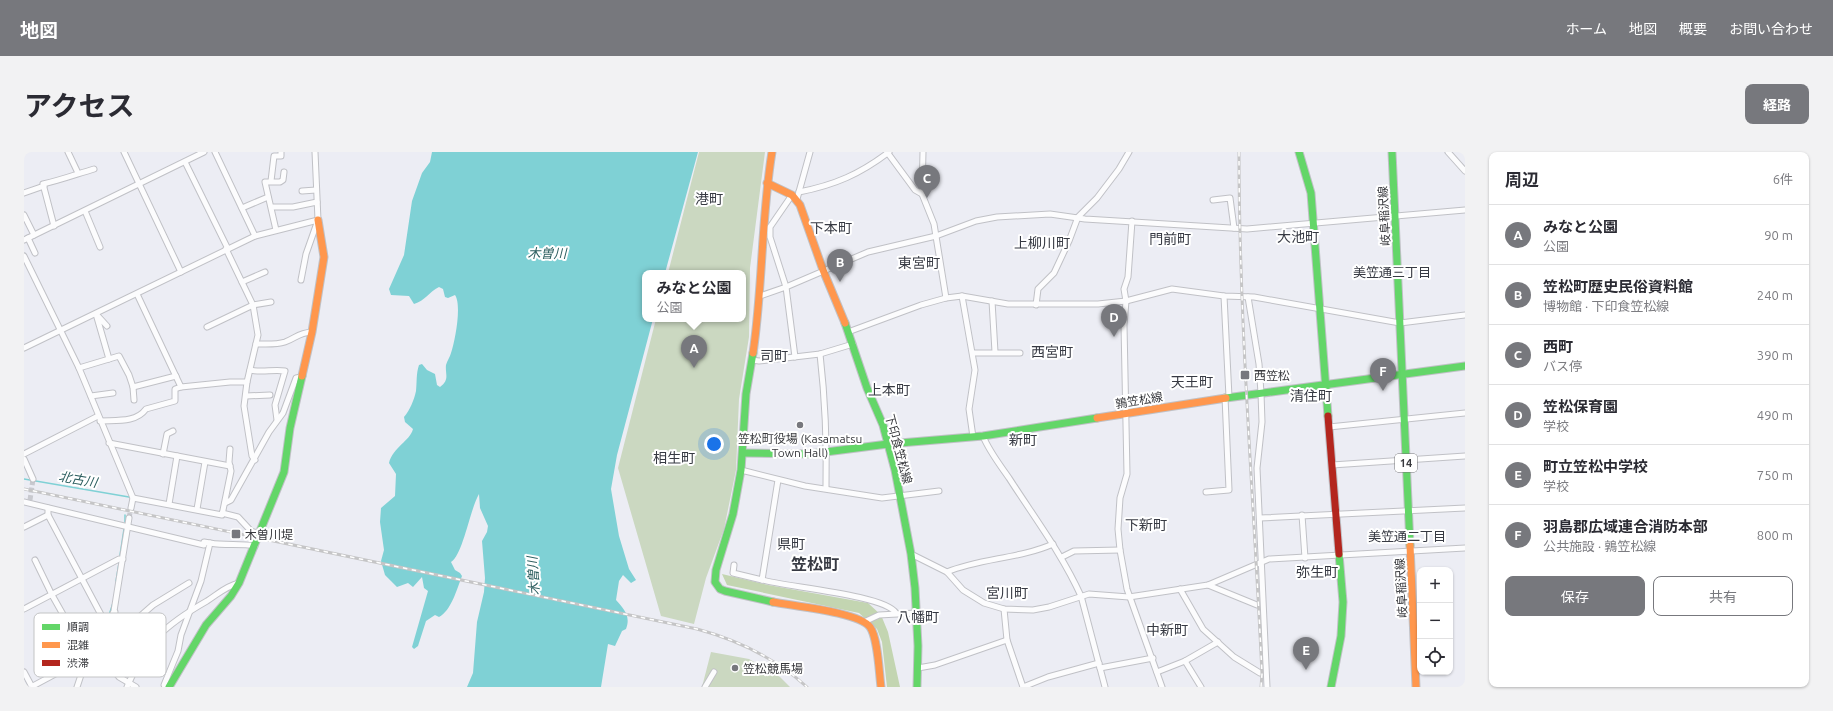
<!DOCTYPE html>
<html lang="ja">
<head>
<meta charset="utf-8">
<style>
	:root { --surface:#fff; --page:#f2f2f3; --text:#2b2b33; --muted:#7c7c81; --line:#e1e1e2; --accent:#77787d }
	body { margin:0; font-family:Ubuntu,"Noto Sans JP",sans-serif; background:var(--page); color:var(--text) }
	.controls { position:absolute; right:12px; bottom:12px; display:grid; overflow:hidden; border-radius:8px; box-shadow:0 1px 3px #0004 }
	.controls button { width:36px; height:36px; display:grid; place-items:center; padding:0; border:0; border-bottom:1px solid var(--line); background:var(--surface); color:var(--text); font:20px sans-serif }
	.you { position:absolute; left:690px; top:292px; width:14px; height:14px; margin:-10px; border:3px solid #fff; border-radius:50%; background:#1a73e8; box-shadow:0 0 0 6px #1a73e833 }
	.badge { display:grid; place-items:center; width:26px; height:26px; border-radius:50%; background:var(--accent); color:#fff; font-size:13px; font-weight:700 }
	.pin { position:absolute; translate:-50% -33px; filter:drop-shadow(0 1px 2px #0008) }
	.pin::after { content:''; position:absolute; top:21px; width:14px; height:12px; background:inherit; clip-path:polygon(0 0,100% 0,50% 100%) }
	.popup { position:absolute; left:618px; top:118px; width:104px; height:52px; box-sizing:border-box; display:grid; place-content:center; border-radius:8px; background:var(--surface); filter:drop-shadow(0 1px 3px #0005); font-size:13px; white-space:nowrap; color:var(--muted) }
	.popup b { font-size:15px; color:var(--text) }
	.popup::after { content:''; position:absolute; left:50%; top:100%; margin-left:-8px; border:8px solid transparent; border-top-color:var(--surface) }
	.list { margin:0; padding:0; list-style:none }
	h2 { display:flex; justify-content:space-between; align-items:center; height:52px; margin:0; padding:0 16px; font-size:17px }
	h2 small { font-size:13px; font-weight:400; color:var(--muted) }
	.list li { display:grid; grid-template-columns:26px 1fr auto; gap:12px; align-items:center; box-sizing:border-box; height:60px; padding:0 16px; border-top:1px solid var(--line) }
	.list b { display:block; font-size:15px; white-space:nowrap }
	.list p { margin:0; font-size:13px; white-space:nowrap; color:var(--muted) }
	.list em { font-size:13px; font-style:normal; color:var(--muted) }
	.actions { display:flex; gap:8px; padding:12px 16px }
	.actions a { flex:1; padding:9px 0; border:1px solid var(--accent); border-radius:8px; text-align:center; font-size:14px; color:var(--accent) }
	.actions .main { background:var(--accent); color:#fff }
	.icon { flex:none; width:22px; height:22px; fill:none; stroke:currentColor; stroke-width:2; stroke-linecap:round; stroke-linejoin:round }
	.map { position:relative; flex:none; width:1441px; height:535px; overflow:hidden; border-radius:8px }
	header { display:flex; align-items:center; gap:24px; box-sizing:border-box; height:56px; padding:0 20px; background:var(--accent); color:#fff }
	header strong { font-size:19px }
	nav { display:flex; gap:22px; margin-inline-start:auto; font-size:14px }
	.intro { display:flex; align-items:center; justify-content:space-between; box-sizing:border-box; height:96px; padding:0 24px }
	h1 { margin:0; font-size:28px }
	.button { padding:10px 18px; border-radius:8px; background:var(--accent); color:#fff; font-size:14px; font-weight:700 }
	main { display:flex; gap:24px; padding:0 24px }
	aside { flex:1; background:var(--surface); border-radius:8px; box-shadow:0 1px 3px #0004 }
	.map>svg:first-child { display:block }
</style>
</head>
<body>
<header>
<strong>地図</strong>
<nav><a>ホーム</a><a>地図</a><a>概要</a><a>お問い合わせ</a></nav>
</header>
<div class="intro"><h1>アクセス</h1><a class="button">経路</a></div>
<main>
<div class="map">
<svg width="1441" height="535" viewBox="0 0 1441 535">
	<rect width="100%" height="100%" fill="#ecedf4"/>
	<g fill="#cbd8c1">
		<polygon points="675,0 741,0 726,116 725,185 715,247 712,318 700,377 682,426 670,472 637,464 594,316 632,167 719,167 719,121 644,121"/>
		<polygon points="687,500 725,507 756,525 766,535 678,535"/>
	</g>
	<polygon fill="#c3d5b1" points="698,422 744,433 844,451 857,463 864,480 876,535 863,535 858,490 853,477 835,461 703,433"/>
	<path fill="#7fd1d5" d="M408,0H674L641,121H621V167H629L593,303L587,337L595,384L605,417L612,428L607,431L599,423L595,429L592,448C600,457 607,464 602,477L598,479L591,494L584,492L577,535H443L449,521L453,470L460,440L461,426L458,389L463,380L464,374L456,356L455,342C446,357 439,403 427,410L431,418L436,421L438,424C433,437 427,459 415,465L411,463L402,469L394,494L390,497L388,495L404,439L400,436L398,425L389,435L384,431L373,435L361,423L357,409L360,398L356,370L357,356L371,344L372,322L365,311C369,295 386,289 389,277L381,270L380,265C386,258 390,248 392,239C393,230 392,222 395,213L398,212L403,218L411,222L413,233L416,235C426,228 421,222 422,213C423,209 426,205 427,201C431,189 438,153 431,143L424,146L421,145L419,137L415,135C405,140 401,149 390,152L385,144L367,143L365,137L380,103L388,49L398,21L406,10Z"/>
	<g fill="none" stroke-linecap="round" stroke-linejoin="round">
		<g stroke="#7fd1d5" stroke-width="1.5">
			<polyline points="0,327 105,345"/>
			<polyline points="101,370 101,363"/>
			<polyline points="96,403 100,377"/>
			<polyline points="92,429 95,411"/>
			<polyline points="84,466 89,451"/>
		</g>
		<g stroke="#c8c9cf" stroke-width="5" stroke-dasharray="5 2.5" stroke-linecap="butt">
			<polyline points="6,348 9,327"/>
			<polyline points="105,366 107,356"/>
		</g>
		<g stroke="#c0c1c6" stroke-width="7">
			<g id="street">
				<polyline points="44,0 54,21"/>
				<polyline points="100,0 157,120"/>
				<polyline points="191,0 231,84"/>
				<polyline points="863,0 891,38 898,42"/>
				<polyline points="899,0 898,42 910,72 922,146"/>
				<polyline points="1424,0 1441,19"/>
				<polyline points="161,10 204,97"/>
				<polyline points="247,29 250,4 257,4 257,0"/>
				<polyline points="278,39 292,38"/>
				<path d="M775,40C811,33 836,22 865,0"/>
				<polyline points="0,41 20,34"/>
				<polyline points="768,43 746,75 746,85 762,135 771,205"/>
				<polyline points="773,47 786,0"/>
				<polyline points="1189,48 1206,46 1210,76"/>
				<polyline points="248,55 269,55 293,50"/>
				<polyline points="218,56 244,45"/>
				<polyline points="61,59 76,95"/>
				<polyline points="0,63 10,83"/>
				<polyline points="1108,69 1104,125 1100,137 1102,149 1100,173 1103,322 1096,346 1094,377 1096,398 1103,437 1138,535"/>
				<path d="M30,74L19,32C37,28 53,22 70,17"/>
				<polyline points="252,78 241,30 256,30 259,28 260,20"/>
				<polyline points="4,86 11,101"/>
				<polyline points="0,88 180,0"/>
				<polyline points="0,104 55,216 109,346 107,356"/>
				<polyline points="277,128 282,102 294,68 291,0"/>
				<polyline points="218,130 241,120"/>
				<polyline points="113,142 157,235 206,230 223,230 234,183 229,153 202,97"/>
				<polyline points="736,144 762,135 844,100 912,84 952,69 973,65 1026,62 1061,67 1223,77 1441,58"/>
				<polyline points="938,144 951,218 945,257 949,285"/>
				<polyline points="1200,144 1205,245"/>
				<polyline points="1224,145 1235,212 1237,241 1238,270 1233,316 1243,535"/>
				<polyline points="968,149 971,200"/>
				<polyline points="1012,153 1014,137 1030,121 1045,89 1054,65 1073,46 1095,17 1105,0"/>
				<polyline points="83,174 72,162 85,207"/>
				<polyline points="183,175 229,153 247,150"/>
				<polyline points="824,180 897,153 922,146 938,144 984,152 1074,152 1102,149 1148,137 1200,144 1230,145 1376,171 1441,163"/>
				<path d="M232,192C242,192 252,193 261,190C272,186 274,181 288,180"/>
				<polyline points="0,196 231,84 294,68"/>
				<polyline points="949,201 996,201"/>
				<path d="M796,202C801,246 803,292 802,336"/>
				<polyline points="728,208 735,209 796,202 829,192"/>
				<polyline points="55,216 95,204 105,223 109,235 152,224"/>
				<path d="M226,218C238,221 249,217 261,219L251,253L253,268"/>
				<polyline points="223,230 220,254 228,304 231,308"/>
				<polyline points="109,235 110,248"/>
				<polyline points="67,244 89,241"/>
				<polyline points="222,244 246,243"/>
				<path d="M76,269C92,268 112,271 122,257L151,249V237L157,235"/>
				<polyline points="1305,275 1441,261"/>
				<path d="M959,284C965,299 976,313 985,326C1010,365 1038,402 1057,444L1081,535"/>
				<polyline points="85,291 206,314"/>
				<polyline points="0,302 74,264"/>
				<polyline points="139,302 143,282 149,279"/>
				<polyline points="0,307 9,327"/>
				<polyline points="1308,313 1441,304"/>
				<polyline points="717,318 781,334 858,346 915,339"/>
				<polyline points="1182,340 1205,338 1201,245"/>
				<polyline points="109,346 198,363 207,319 205,310 206,297"/>
				<polyline points="0,350 180,393 180,390 186,391 177,429 157,483 154,499 140,533 141,535"/>
				<polyline points="201,351 207,348 245,280 259,261 272,226 277,225"/>
				<polyline points="145,352 153,304"/>
				<polyline points="24,356 24,363 83,474"/>
				<polyline points="173,357 181,310"/>
				<polyline points="198,361 214,365 227,379 236,382"/>
				<polyline points="1278,363 1281,406"/>
				<polyline points="1236,366 1441,356"/>
				<polyline points="0,375 24,363"/>
				<path d="M186,391C202,394 216,391 231,394"/>
				<polyline points="887,402 923,420 939,438 960,451 980,457 1009,458 1025,455 1065,442 1105,445 1184,433 1245,407 1441,396"/>
				<polyline points="1038,405 1050,399 1096,398"/>
				<polyline points="710,413 709,421 738,428 754,328"/>
				<path d="M923,420C956,406 995,407 1029,392"/>
				<path d="M738,428C763,435 861,443 872,461"/>
				<polyline points="1184,433 1233,453"/>
				<polyline points="1156,437 1179,477 1210,505 1236,521"/>
				<polyline points="0,457 95,407 99,407"/>
				<polyline points="980,457 983,488 999,535"/>
				<polyline points="91,460 85,513 95,525 112,535"/>
				<polyline points="840,470 855,463 892,461"/>
				<polyline points="88,489 129,453 165,431"/>
				<polyline points="65,501 85,513 98,497 124,474 128,478"/>
				<polyline points="1161,509 1177,535"/>
				<polyline points="894,516 911,513 983,488"/>
				<polyline points="1076,516 1129,506"/>
				<polyline points="0,520 8,535"/>
				<polyline points="1133,520 1161,509 1194,490"/>
				<polyline points="7,535 63,505 28,443 11,408"/>
				<polyline points="53,535 63,505 80,483 90,459 105,366"/>
				<path d="M103,535C122,490 141,473 183,449C194,442 202,434 215,431"/>
				<polyline points="681,535 690,520"/>
				<polyline points="999,535 1024,525 1075,511"/>
			</g>
		</g>
		<g stroke="#c0c1c6" stroke-width="9">
			<g id="fast">
				<polyline points="1275,0 1287,41 1304,264"/>
				<polyline points="1368,0 1386,393"/>
				<polyline points="821,171 843,236 859,273 871,318 887,402 891,436 894,494 893,535"/>
				<polyline points="729,201 722,242 717,318 709,362 692,418 691,430 696,437 701,439 749,450"/>
				<polyline points="1202,246 1441,214"/>
				<polyline points="719,301 786,302 864,292 959,284 1073,266"/>
				<polyline points="145,535 182,473 207,444 215,431 260,320 266,276 278,224"/>
				<polyline points="1307,535 1317,484 1319,450 1315,402"/>
			</g>
		</g>
		<g stroke="#c0c1c6" stroke-width="9">
			<g id="slow">
				<polyline points="743,31 768,43 776,53 799,118 821,171"/>
				<path d="M729,201C739,134 737,67 748,0"/>
				<polyline points="278,224 288,180 300,105 294,68"/>
				<polyline points="1073,266 1202,246"/>
				<polyline points="1386,393 1392,535"/>
				<path d="M749,450C769,454 835,460 846,475C854,486 855,520 857,535"/>
			</g>
		</g>
		<g stroke="#c0c1c6" stroke-width="9">
			<polyline id="jam" points="1304,264 1315,402"/>
		</g>
		<use href="#street" stroke="#fcfcfd" stroke-width="5"/>
		<use href="#fast" stroke="#63d668" stroke-width="7"/>
		<use href="#slow" stroke="#ff974d" stroke-width="7"/>
		<use href="#jam" stroke="#b3261e" stroke-width="7"/>
		<g stroke="#c5c5c6" stroke-width="3">
			<g id="rail">
				<path d="M1215,0C1215,174 1230,348 1238,522L1237,535"/>
				<path d="M0,337L673,477C714,488 751,506 783,535"/>
			</g>
		</g>
		<use href="#rail" stroke="#fff" stroke-width="1.5" stroke-dasharray="4.5" stroke-linecap="butt"/>
	</g>
	<g fill="#77787d" stroke="#fff" stroke-width="1.5">
		<rect x="1216" y="218" width="10" height="10" rx="2"/>
		<circle cx="776" cy="273" r="4"/>
		<rect x="207" y="377" width="10" height="10" rx="2"/>
		<circle cx="711" cy="516" r="4"/>
	</g>
	<g text-anchor="middle" dominant-baseline="central" stroke-width="4" stroke-linejoin="round" paint-order="stroke">
		<rect fill="#fff" stroke="#747477" stroke-width="1" x="1371" y="302" width="22" height="18" rx="3"/>
		<g font-size="11" font-weight="bold" fill="#38393d">
			<text x="1382" y="311">14</text>
		</g>
		<g font-size="12" fill="#38393d" stroke="#fff">
			<text transform="translate(1360 64) rotate(-93)">岐阜稲沢線</text>
			<text transform="translate(1115 248) rotate(-9)">鶉笠松線</text>
			<text transform="translate(875 297) rotate(75)">下印食笠松線</text>
			<text transform="translate(1377 436) rotate(-93)">岐阜稲沢線</text>
		</g>
		<g font-size="12" fill="#38393d" stroke="#fff" text-anchor="start">
			<text x="1230" y="223">西笠松</text>
			<text x="776" y="286" text-anchor="middle">笠松町役場 (Kasamatsu<tspan x="776" dy="14">Town Hall)</tspan></text>
			<text x="221" y="382">木曽川堤</text>
			<text x="719" y="516">笠松競馬場</text>
		</g>
		<g font-size="13" font-style="italic" fill="#2d5f60" stroke="#fff">
			<text x="523" y="101">木曽川</text>
			<text transform="translate(54 327) rotate(10)">北古川</text>
			<text transform="translate(509 424) rotate(-94)">木曽川</text>
		</g>
		<g font-size="13" fill="#373a43" stroke="#fff">
			<text x="1368" y="120">美笠通三丁目</text>
			<text x="1383" y="384">美笠通二丁目</text>
		</g>
		<g font-size="14" fill="#373a43" stroke="#fff">
			<text x="685" y="47">港町</text>
			<text x="807" y="76">下本町</text>
			<text x="1274" y="85">大池町</text>
			<text x="1146" y="87">門前町</text>
			<text x="1018" y="91">上柳川町</text>
			<text x="895" y="111">東宮町</text>
			<text x="1028" y="200">西宮町</text>
			<text x="750" y="204">司町</text>
			<text x="1168" y="230">天王町</text>
			<text x="865" y="238">上本町</text>
			<text x="1287" y="244">清住町</text>
			<text x="999" y="288">新町</text>
			<text x="650" y="306">相生町</text>
			<text x="1122" y="373">下新町</text>
			<text x="767" y="392">県町</text>
			<text x="1293" y="420">弥生町</text>
			<text x="983" y="441">宮川町</text>
			<text x="894" y="465">八幡町</text>
			<text x="1143" y="478">中新町</text>
		</g>
		<g font-size="16" font-weight="bold" fill="#373a43" stroke="#fff">
			<text x="791" y="412">笠松町</text>
		</g>
	</g>
	<rect x="10" y="461" width="132" height="64" rx="6" fill="#fff" stroke="#c3c4c5" stroke-width="1"/>
	<rect x="18" y="472" width="18" height="6" fill="#63d668"/>
	<rect x="18" y="490" width="18" height="6" fill="#ff974d"/>
	<rect x="18" y="508" width="18" height="6" fill="#b3261e"/>
	<g font-size="11" fill="#38393d">
		<text x="43" y="479">順調</text>
		<text x="43" y="497">混雑</text>
		<text x="43" y="515">渋滞</text>
	</g>
</svg>
<div class="controls">
<button>+</button>
<button>−</button>
<button><svg class="icon" aria-label="locate" viewBox="0 0 24 24"><circle cx="12" cy="12" r="6"/><path d="M12 2v4M12 18v4M2 12h4M18 12h4"/></svg></button>
</div>
<div class="you"></div>
<div class="pin badge" style="left:670px;top:216px">A</div>
<div class="popup"><b>みなと公園</b>公園</div>
<div class="pin badge" style="left:816px;top:130px">B</div>
<div class="pin badge" style="left:903px;top:46px">C</div>
<div class="pin badge" style="left:1090px;top:185px">D</div>
<div class="pin badge" style="left:1282px;top:518px">E</div>
<div class="pin badge" style="left:1359px;top:239px">F</div>
</div>
<aside>
<h2>周辺<small>6件</small></h2>
<ul class="list">
<li><span class="badge">A</span><div><b>みなと公園</b><p>公園</p></div><em>90 m</em></li>
<li><span class="badge">B</span><div><b>笠松町歴史民俗資料館</b><p>博物館 · 下印食笠松線</p></div><em>240 m</em></li>
<li><span class="badge">C</span><div><b>西町</b><p>バス停</p></div><em>390 m</em></li>
<li><span class="badge">D</span><div><b>笠松保育園</b><p>学校</p></div><em>490 m</em></li>
<li><span class="badge">E</span><div><b>町立笠松中学校</b><p>学校</p></div><em>750 m</em></li>
<li><span class="badge">F</span><div><b>羽島郡広域連合消防本部</b><p>公共施設 · 鶉笠松線</p></div><em>800 m</em></li>
</ul>
<div class="actions"><a class="main">保存</a><a>共有</a></div>
</aside>
</main>
</body>
</html>
